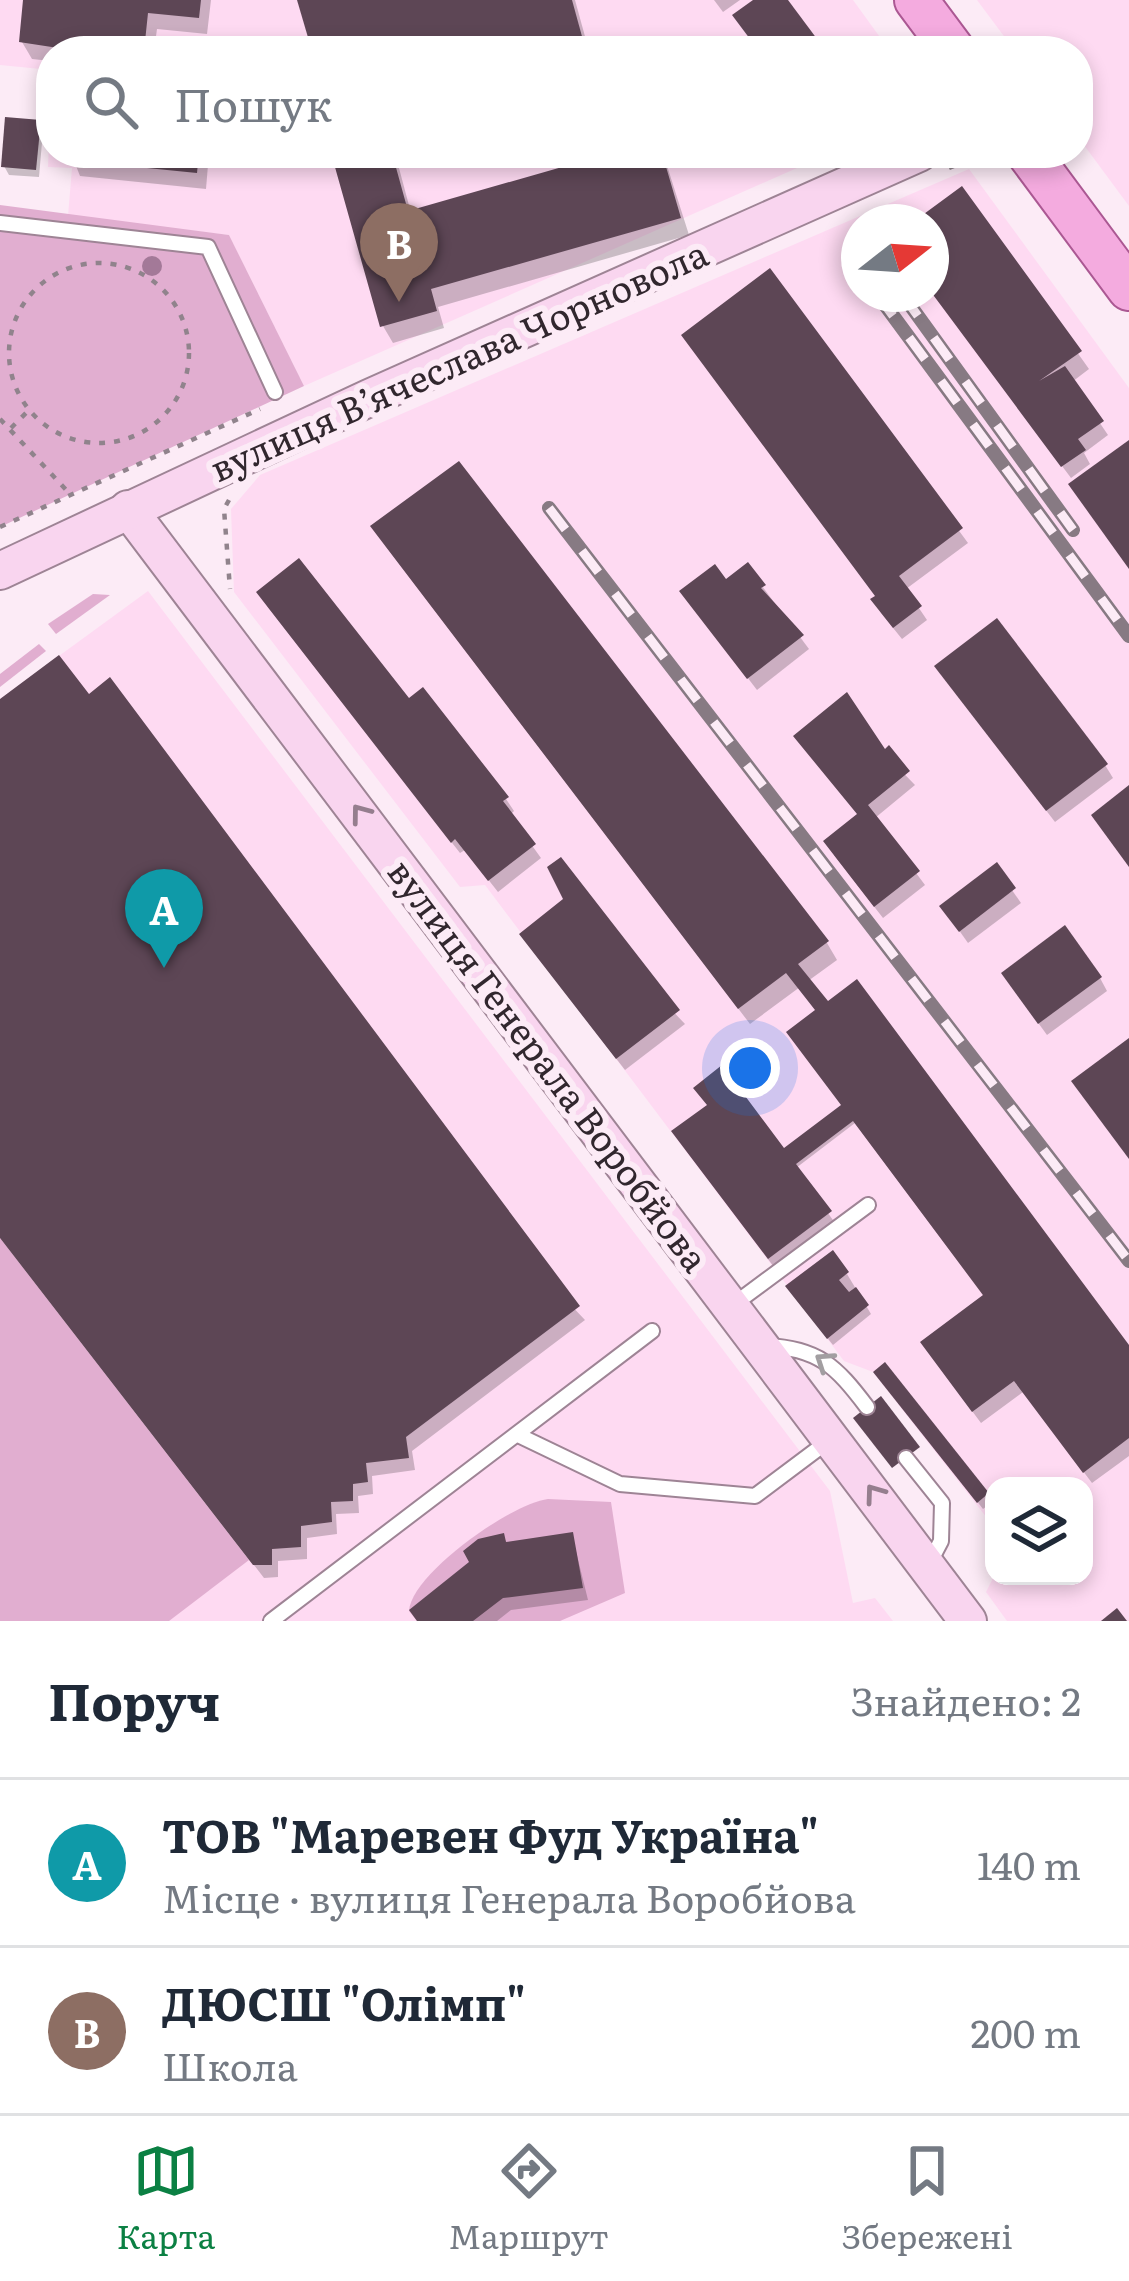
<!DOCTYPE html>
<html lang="uk">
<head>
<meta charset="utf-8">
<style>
	:root { --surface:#fff; --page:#f6f6f7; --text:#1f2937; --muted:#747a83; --line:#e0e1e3; --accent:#0b8043 }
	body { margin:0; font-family:Literata,serif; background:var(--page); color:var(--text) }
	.controls { position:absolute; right:36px; bottom:36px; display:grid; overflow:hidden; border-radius:24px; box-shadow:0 6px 18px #0003 }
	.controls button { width:108px; height:108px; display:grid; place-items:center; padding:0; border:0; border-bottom:3px solid var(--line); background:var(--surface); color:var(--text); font:60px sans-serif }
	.compass { position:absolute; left:841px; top:204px; width:108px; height:108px; border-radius:50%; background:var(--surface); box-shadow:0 6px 18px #0003; rotate:73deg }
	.you { position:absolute; left:750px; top:1068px; width:42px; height:42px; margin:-30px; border:9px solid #fff; border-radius:50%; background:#1a73e8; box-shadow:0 0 0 18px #1a73e833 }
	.badge { display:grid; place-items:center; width:78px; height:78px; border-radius:50%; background:var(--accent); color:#fff; font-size:39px; font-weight:700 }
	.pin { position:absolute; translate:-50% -99px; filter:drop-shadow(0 3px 6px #0008) }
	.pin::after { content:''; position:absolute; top:63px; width:42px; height:36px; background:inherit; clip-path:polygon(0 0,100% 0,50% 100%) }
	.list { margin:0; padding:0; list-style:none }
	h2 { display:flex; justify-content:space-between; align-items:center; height:156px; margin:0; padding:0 48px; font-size:51px }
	h2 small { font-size:39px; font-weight:400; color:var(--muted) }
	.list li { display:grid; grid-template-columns:78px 1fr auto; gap:36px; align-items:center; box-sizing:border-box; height:168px; padding:0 48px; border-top:3px solid var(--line) }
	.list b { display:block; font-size:45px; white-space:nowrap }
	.list p { margin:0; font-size:39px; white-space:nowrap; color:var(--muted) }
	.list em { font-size:39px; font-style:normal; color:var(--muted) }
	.icon { flex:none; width:66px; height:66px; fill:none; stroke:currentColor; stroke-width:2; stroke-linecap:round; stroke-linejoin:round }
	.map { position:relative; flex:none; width:1129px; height:1621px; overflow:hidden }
	.search { position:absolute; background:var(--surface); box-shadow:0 6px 18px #0003; left:36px; right:36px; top:36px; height:132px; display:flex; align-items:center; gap:30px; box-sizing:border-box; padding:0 42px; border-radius:48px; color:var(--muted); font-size:45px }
	.sheet { height:492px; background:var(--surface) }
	nav { display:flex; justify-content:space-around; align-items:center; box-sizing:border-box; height:168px; border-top:3px solid var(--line); background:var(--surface); font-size:33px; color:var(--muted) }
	nav a { display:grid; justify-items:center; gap:6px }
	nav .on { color:var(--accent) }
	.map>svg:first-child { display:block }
</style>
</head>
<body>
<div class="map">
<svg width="1129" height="1621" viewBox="0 0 1129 1621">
	<rect width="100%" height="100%" fill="#fcebf6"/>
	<g fill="#fedaf2" fill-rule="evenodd">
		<polygon points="0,0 853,0 890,51 51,51 51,70 0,65"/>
		<polygon points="977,0 1129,0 1129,206 1078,137 1078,51 1015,51"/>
		<polygon points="51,78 51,153 831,153 304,386 229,235 68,216 72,168 48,167"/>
		<path d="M969,169L1129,388V1621H1007L986,1592L994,1576H1084V1486H994V1527L873,1372L844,1361L485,885L460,887L234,592L231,509L260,475ZM859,222H931V294H859Z"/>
		<polygon points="148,591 830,1491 853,1603 875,1598 893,1621 0,1621 0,699"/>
	</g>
	<g fill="#e1aed0">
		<polygon points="0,205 229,235 304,386 0,527"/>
		<polygon points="93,594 110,595 56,634 48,624"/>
		<polygon points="39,644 46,651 0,687 0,674"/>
		<polygon points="0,1238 249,1560 169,1621 0,1621"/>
		<path d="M548,1499L611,1502L625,1593L560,1621H417L409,1611C411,1574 512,1503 548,1499Z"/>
	</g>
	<g fill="#0003">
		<polygon points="26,0 211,0 207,34 157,29 154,51 51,51 51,61 32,59 22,42"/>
		<polygon points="300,0 575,0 589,51 315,51"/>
		<polygon points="714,0 740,0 723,12"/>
		<polygon points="39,123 43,131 39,177 9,175 4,166"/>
		<polygon points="71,153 209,153 206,189 80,176"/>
		<polygon points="334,153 395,153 411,213 622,153 663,153 689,235 438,307 444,328 393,343 383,326"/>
		<polygon points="962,190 1089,369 1072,382 1108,435 1084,453 1090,464 1071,478 931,291 931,222 918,222"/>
		<polygon points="769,273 968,543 906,589 927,620 902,639 881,613"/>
		<polygon points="384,544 827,943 837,960 808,981 1129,1350 1129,1456 1092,1483 1023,1392 981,1423 931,1356 985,1298 855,1123 796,1168 840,1230 780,1275 685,1149 710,1106 784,1152 843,1107 819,1011 800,987 750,1024"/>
		<polygon points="747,566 809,649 757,690 691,604"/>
		<polygon points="267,606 408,702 506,799 514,811 510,815 541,858 498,892 465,850 460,853"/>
		<polygon points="945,679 1105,765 1113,778 1055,822"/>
		<polygon points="0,702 585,1320 412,1451 415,1470 372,1476 373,1494 358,1496 359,1513 336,1514 337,1534 307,1538 307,1559 278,1561 278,1577 264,1578 0,1237"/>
		<polygon points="884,753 915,785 875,818 925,885 883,918 834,855 859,817"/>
		<polygon points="996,867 1021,903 968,943 951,919"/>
		<polygon points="567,900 685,1024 625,1070 530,947"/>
		<polygon points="1100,978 1107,991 1047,1035 1012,987"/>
		<polygon points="847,1274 871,1314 833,1345 796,1299"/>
		<polygon points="885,1366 987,1495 991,1503 983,1509 881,1380"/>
		<polygon points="572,1535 588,1600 511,1610 497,1621 418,1621 503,1536 508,1545"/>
	</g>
	<g fill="#5d4655">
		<polygon points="23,0 201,0 199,18 148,13 144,51 78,51 19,42"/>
		<polygon points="297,0 572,0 586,51 312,51"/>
		<polygon points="753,0 788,0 826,51 759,51 732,15"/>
		<polygon points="5,117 41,120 36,170 1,167"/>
		<polygon points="68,153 199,153 197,173 67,160"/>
		<polygon points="331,153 392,153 408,211 611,153 662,153 681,218 431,289 437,311 380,327"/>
		<polygon points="962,186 1082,351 1039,381 1065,366 1104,421 1078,439 1086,450 1061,467 931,292 931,222 913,222"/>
		<polygon points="770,268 963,528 899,576 922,606 893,628 870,599 875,596 681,335"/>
		<polygon points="1129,440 1129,569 1068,484"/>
		<polygon points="459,461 829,941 798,964 828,1001 857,979 1129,1345 1129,1438 1083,1473 1014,1381 972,1412 920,1342 983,1295 853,1121 796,1164 832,1211 768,1259 671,1131 707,1105 693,1088 722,1065 784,1148 841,1105 786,1032 815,1010 786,973 738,1009 370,526"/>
		<polygon points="299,558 409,698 423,687 509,797 503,801 536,844 488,881 455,839 451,843 256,592"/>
		<polygon points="748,562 766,585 761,588 804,635 747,679 679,591 715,564 726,579"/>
		<polygon points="997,618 1108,764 1046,811 934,666"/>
		<polygon points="59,655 89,694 110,677 580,1306 406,1437 409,1458 366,1463 368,1482 353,1484 353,1501 331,1502 332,1522 301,1526 301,1547 272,1549 272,1565 253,1565 0,1238 0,699"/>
		<polygon points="847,692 885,749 889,745 910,771 868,805 920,871 874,907 823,841 857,814 793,736"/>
		<polygon points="1129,785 1129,867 1091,815"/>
		<polygon points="561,857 680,1010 616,1059 519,934 563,899 547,867"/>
		<polygon points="997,862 1016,888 959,932 939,906"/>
		<polygon points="1065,925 1102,977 1038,1024 1001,973"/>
		<polygon points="1129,1038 1129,1159 1071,1081"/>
		<polygon points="833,1250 849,1272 839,1280 849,1292 856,1287 869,1305 827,1339 785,1286"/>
		<polygon points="885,1362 989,1493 977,1503 873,1372"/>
		<polygon points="881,1396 920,1447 892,1468 853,1418"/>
		<polygon points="573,1532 583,1588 503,1598 473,1621 417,1621 409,1610 469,1562 463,1551 478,1539 504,1533 506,1542"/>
		<polygon points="1117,1608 1127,1621 1101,1621"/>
	</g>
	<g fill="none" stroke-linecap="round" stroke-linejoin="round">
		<g stroke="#9e8495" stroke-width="18">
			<g id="lane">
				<polyline points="0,223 208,247 275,392"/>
				<polyline points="733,1305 868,1205"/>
				<path d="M766,1346C818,1348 836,1366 867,1407"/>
				<polyline points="518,1435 620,1484 755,1496 831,1439"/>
				<polyline points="906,1458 942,1503 941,1541 930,1562"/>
				<polyline points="271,1621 652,1331"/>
			</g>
		</g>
		<g stroke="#9e8495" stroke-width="40">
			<g id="secondary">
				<polyline points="128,509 968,1621"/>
				<polyline points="0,571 369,398 919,153"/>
			</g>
		</g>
		<g stroke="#ab5893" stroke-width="46">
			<g id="primary">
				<polyline points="916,0 954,51"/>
				<polyline points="1028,153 1129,289"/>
			</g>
		</g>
		<g stroke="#90838c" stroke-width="4.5" stroke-dasharray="6 9" stroke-linecap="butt">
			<polyline points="949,168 980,155"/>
			<circle cx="99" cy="353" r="90"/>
			<polyline points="0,419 70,494"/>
			<polyline points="11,428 28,411"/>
			<polyline points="229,500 224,509 230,589"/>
			<polyline points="0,527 260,409"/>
		</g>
		<use href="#lane" stroke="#fff" stroke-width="14"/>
		<use href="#secondary" stroke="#f9d5ef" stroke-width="36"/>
		<use href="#primary" stroke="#f4abdf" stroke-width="42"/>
		<g stroke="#877a83" stroke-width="14">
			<g id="rail">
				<polyline points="849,257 859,270"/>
				<polyline points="877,294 1129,636"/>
				<polyline points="902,294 1073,530"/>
				<polyline points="549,508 1129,1261"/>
			</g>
		</g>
		<use href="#rail" stroke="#fcebf6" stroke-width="9" stroke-dasharray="27" stroke-linecap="butt"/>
	</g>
	<circle fill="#a37998" cx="152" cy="266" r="10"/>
	<defs><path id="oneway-chevron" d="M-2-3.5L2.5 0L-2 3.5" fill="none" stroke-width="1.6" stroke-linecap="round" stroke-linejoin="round" transform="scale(3)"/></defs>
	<g stroke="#957e8e">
		<use href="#oneway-chevron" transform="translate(360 813) rotate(-127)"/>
		<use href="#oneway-chevron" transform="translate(874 1493) rotate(-126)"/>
	</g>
	<use stroke="#a29ea1" href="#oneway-chevron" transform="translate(824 1361) rotate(-146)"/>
	<g text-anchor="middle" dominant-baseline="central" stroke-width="12" stroke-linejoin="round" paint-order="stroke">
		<g font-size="36" fill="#31272e" stroke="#fcebf6">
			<text transform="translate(458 359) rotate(-24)">вулиця Вʼячеслава Чорновола</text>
			<text transform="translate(550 1064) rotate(53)">вулиця Генерала Воробйова</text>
		</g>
	</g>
</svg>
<div class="controls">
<button><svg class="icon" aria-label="layers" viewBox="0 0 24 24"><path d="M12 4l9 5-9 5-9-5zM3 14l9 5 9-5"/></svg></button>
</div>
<svg class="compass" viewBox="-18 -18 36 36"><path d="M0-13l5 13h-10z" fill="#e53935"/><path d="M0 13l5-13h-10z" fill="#747a83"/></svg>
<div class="you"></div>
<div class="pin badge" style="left:164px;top:968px;background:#0f9aa8">A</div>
<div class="pin badge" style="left:399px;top:302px;background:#8d6e63">B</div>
<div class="search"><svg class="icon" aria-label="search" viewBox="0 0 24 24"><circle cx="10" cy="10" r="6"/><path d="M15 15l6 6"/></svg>Пошук</div>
</div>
<section class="sheet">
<h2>Поруч<small>Знайдено: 2</small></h2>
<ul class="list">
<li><span class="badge" style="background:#0f9aa8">A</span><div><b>ТОВ &quot;Маревен Фуд Україна&quot;</b><p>Місце · вулиця Генерала Воробйова</p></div><em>140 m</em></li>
<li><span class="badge" style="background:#8d6e63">B</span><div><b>ДЮСШ &quot;Олімп&quot;</b><p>Школа</p></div><em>200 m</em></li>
</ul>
</section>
<nav>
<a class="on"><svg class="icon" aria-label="map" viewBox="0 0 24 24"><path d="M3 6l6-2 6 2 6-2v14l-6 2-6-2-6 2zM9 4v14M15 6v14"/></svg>Карта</a>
<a><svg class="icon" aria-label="directions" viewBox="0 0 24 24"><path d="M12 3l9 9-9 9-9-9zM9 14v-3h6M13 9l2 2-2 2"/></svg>Маршрут</a>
<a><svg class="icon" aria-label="saved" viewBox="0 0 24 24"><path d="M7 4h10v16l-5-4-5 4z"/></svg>Збережені</a>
</nav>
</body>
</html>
